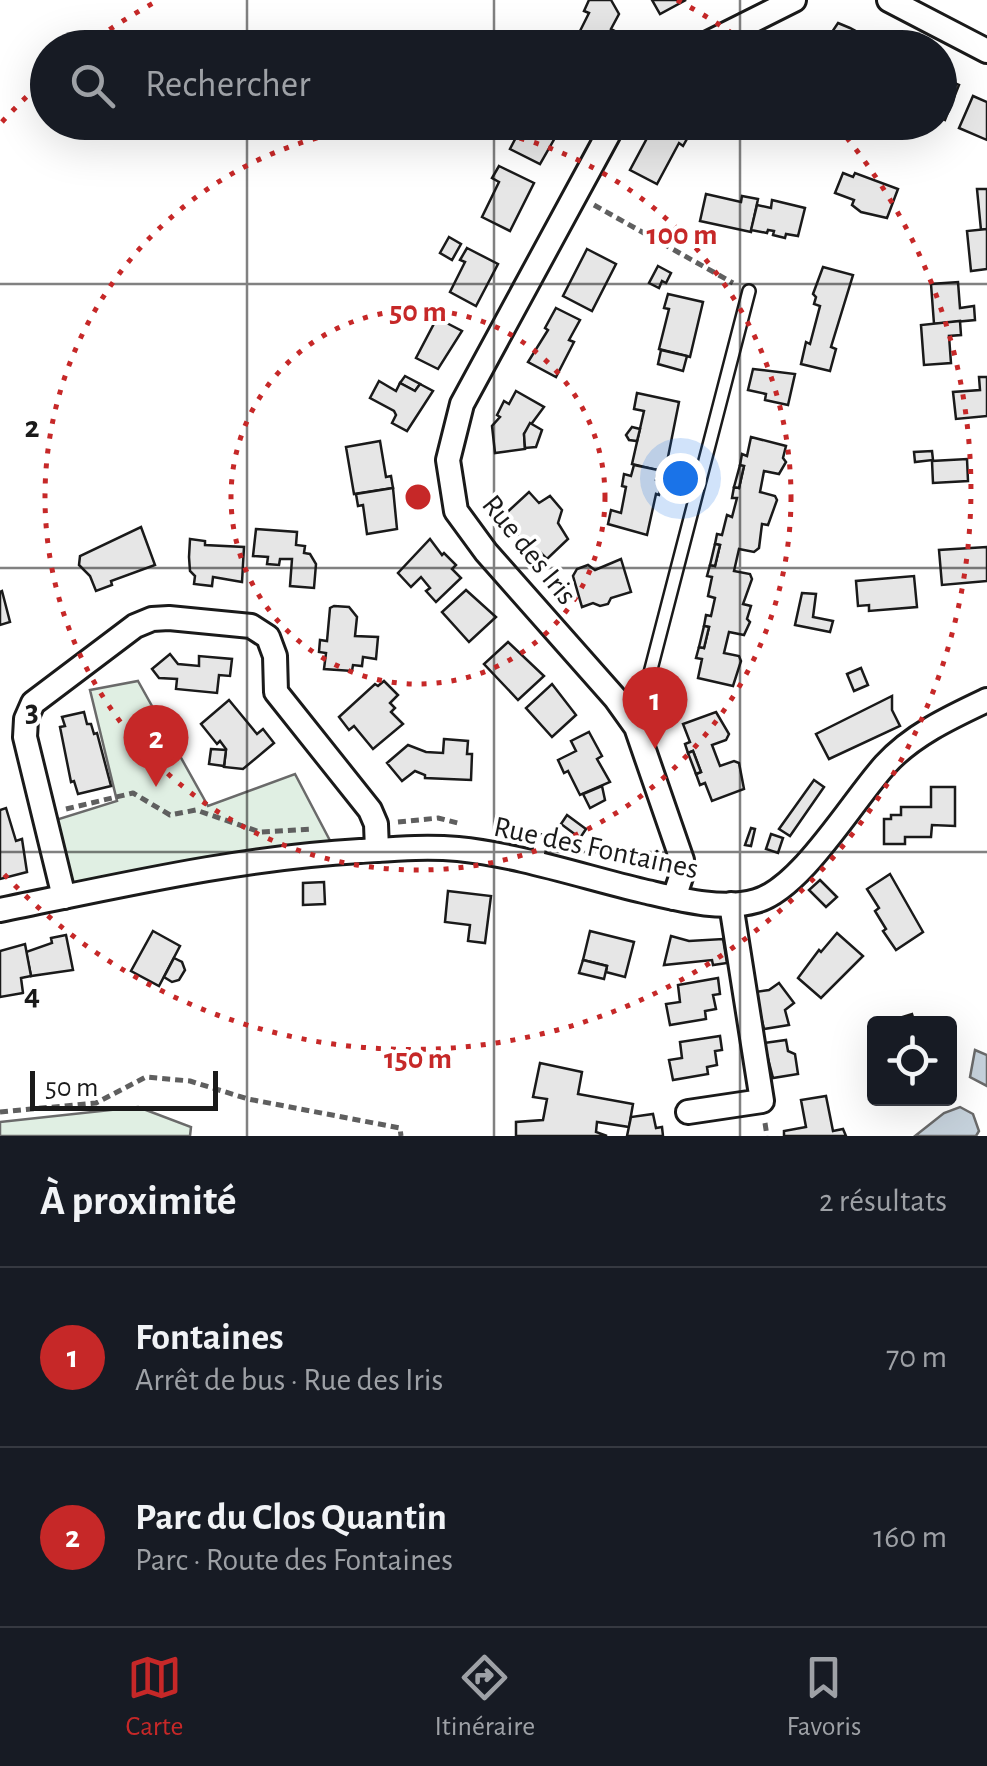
<!DOCTYPE html>
<html lang="fr">
<head>
<meta charset="utf-8">
<style>
	:root { --surface:#171b24; --page:#242831; --text:#f1f3f6; --muted:#9ea1a6; --line:#363941; --accent:#c62828 }
	body { margin:0; font-family:"Alegreya Sans",sans-serif; background:var(--page); color:var(--text) }
	.controls { position:absolute; right:30px; bottom:30px; display:grid; overflow:hidden; border-radius:10px; box-shadow:0 10px 40px #0002 }
	.controls button { width:90px; height:90px; display:grid; place-items:center; padding:0; border:0; border-bottom:2px solid var(--line); background:var(--surface); color:var(--text); font:50px sans-serif }
	.scale { position:absolute; left:30px; bottom:25px; width:188px; box-sizing:border-box; padding-left:10px; border:5px solid #1a1a1a; border-top:0; font-size:28px; line-height:35px; white-space:nowrap; color:#1a1a1a; -webkit-text-stroke:8px #fff; paint-order:stroke }
	.you { position:absolute; left:680px; top:478px; width:35px; height:35px; margin:-25px; border:8px solid #fff; border-radius:50%; background:#1a73e8; box-shadow:0 0 0 15px #1a73e833 }
	.badge { display:grid; place-items:center; width:65px; height:65px; border-radius:50%; background:var(--accent); color:#fff; font-size:32px; font-weight:700 }
	.pin { position:absolute; translate:-50% -82px; filter:drop-shadow(0 2px 5px #0008) }
	.pin::after { content:''; position:absolute; top:52px; width:35px; height:30px; background:inherit; clip-path:polygon(0 0,100% 0,50% 100%) }
	.list { margin:0; padding:0; list-style:none }
	h2 { display:flex; justify-content:space-between; align-items:center; height:130px; margin:0; padding:0 40px; font-size:42px }
	h2 small { font-size:32px; font-weight:400; color:var(--muted) }
	.list li { display:grid; grid-template-columns:65px 1fr auto; gap:30px; align-items:center; box-sizing:border-box; height:180px; padding:0 40px; border-top:2px solid var(--line) }
	.list b { display:block; font-size:38px; white-space:nowrap }
	.list p { margin:0; font-size:32px; white-space:nowrap; color:var(--muted) }
	.list em { font-size:32px; font-style:normal; color:var(--muted) }
	.icon { flex:none; width:55px; height:55px; fill:none; stroke:currentColor; stroke-width:2; stroke-linecap:round; stroke-linejoin:round }
	.map { position:relative; flex:none; width:987px; height:1136px; overflow:hidden }
	.search { position:absolute; background:var(--surface); box-shadow:0 10px 40px #0002; left:30px; right:30px; top:30px; height:110px; display:flex; align-items:center; gap:25px; box-sizing:border-box; padding:0 35px; border-radius:55px; color:var(--muted); font-size:38px }
	.sheet { height:490px; background:var(--surface) }
	nav { display:flex; justify-content:space-around; align-items:center; box-sizing:border-box; height:140px; border-top:2px solid var(--line); background:var(--surface); font-size:28px; color:var(--muted) }
	nav a { display:grid; justify-items:center; gap:5px }
	nav .on { color:var(--accent) }
	.map>svg:first-child { display:block }
</style>
</head>
<body>
<div class="map">
<svg width="987" height="1136" viewBox="0 0 987 1136">
	<rect width="100%" height="100%" fill="#fff"/>
	<g fill="#e0efe3" stroke="#6a6a6a" stroke-width="2.5">
		<polygon points="138,681 208,806 295,774 336,852 64,897 46,823 117,801 90,690"/>
		<polygon points="138,1107 191,1127 190,1136 0,1136 0,1122"/>
	</g>
	<g fill="#c6d2dc" stroke="#6a6a6a" stroke-width="2.5">
		<polygon points="975,1050 987,1055 987,1086 970,1077"/>
		<polygon points="960,1107 973,1114 979,1131 976,1136 915,1136 944,1113"/>
	</g>
	<g fill="#e6e6e6" stroke="#1a1a1a" stroke-width="2.5">
		<polygon points="589,0 611,0 619,14 611,29 617,32 609,48 572,47 589,13 584,11"/>
		<polygon points="652,0 686,0 660,14"/>
		<polygon points="838,23 850,28 887,48 839,48 841,44 830,35"/>
		<polygon points="818,36 820,48 783,48 806,43 805,38"/>
		<polygon points="947,80 959,85 945,120 940,117 940,83 945,85"/>
		<polygon points="973,96 987,102 987,140 959,128"/>
		<polygon points="524,122 564,122 540,164 510,149"/>
		<polygon points="661,122 670,122 688,137 683,146 679,143 657,184 630,170 652,129 656,131"/>
		<polygon points="695,122 724,122 702,135"/>
		<polygon points="499,166 534,183 510,231 482,217 499,182 492,178"/>
		<polygon points="843,173 853,177 855,173 898,189 887,218 861,212 852,205 854,200 835,193"/>
		<polygon points="977,189 987,189 987,229 981,230"/>
		<polygon points="706,194 741,202 742,196 758,199 751,232 700,221"/>
		<polygon points="772,200 805,208 798,236 786,234 785,238 773,235 774,231 768,230 767,233 751,230 757,205 771,208"/>
		<polygon points="987,229 987,269 971,271 967,231"/>
		<polygon points="449,237 461,244 452,260 440,253"/>
		<polygon points="467,248 498,264 476,306 450,292 465,262 460,260"/>
		<polygon points="587,249 616,264 592,311 563,296"/>
		<polygon points="658,266 671,273 666,283 662,281 659,288 649,283"/>
		<polygon points="823,267 853,275 831,347 836,349 830,371 801,364 806,342 810,344 820,306 814,304 816,297 813,294"/>
		<polygon points="958,282 960,308 974,306 975,320 934,324 931,284"/>
		<polygon points="668,294 703,302 690,357 659,349 669,309 664,308"/>
		<polygon points="556,308 580,320 569,340 574,342 556,377 528,362 548,330 545,328"/>
		<polygon points="437,318 462,331 438,369 416,358"/>
		<polygon points="960,321 961,335 949,336 951,363 924,365 921,325"/>
		<polygon points="661,350 687,356 683,371 658,364"/>
		<polygon points="753,369 795,374 788,405 765,400 766,394 748,390"/>
		<polygon points="405,376 420,384 415,391 400,383"/>
		<polygon points="979,377 987,377 987,416 956,419 953,392 980,390"/>
		<polygon points="379,381 396,391 400,383 415,391 420,384 433,391 407,431 392,423 396,415 394,411 370,398"/>
		<polygon points="516,391 544,407 524,434 525,449 495,453 492,426 500,417 497,415 504,401 509,404"/>
		<polygon points="637,393 679,402 665,472 632,464 644,411 634,409"/>
		<polygon points="530,423 542,430 536,447 525,448 524,434"/>
		<polygon points="632,427 640,429 637,441 629,440 626,435"/>
		<polygon points="751,437 786,446 783,458 786,462 779,474 764,471 760,492 775,496 777,500 768,525 762,524 759,548 754,552 739,549 734,571 750,574 752,579 743,604 751,606 747,619 750,622 744,635 729,632 724,653 739,656 741,661 733,686 698,678 702,659 696,658 699,647 704,648 709,627 704,626 706,615 711,616 715,598 708,596 712,577 707,576 710,565 715,566 720,545 715,544 717,534 722,535 727,515 732,517 737,498 732,498 734,487 739,488 744,466 740,465 742,454 747,456"/>
		<polygon points="380,441 386,477 391,476 393,488 354,494 346,447"/>
		<polygon points="932,451 933,460 915,462 914,452"/>
		<polygon points="967,459 968,481 933,483 932,461"/>
		<polygon points="634,465 658,470 656,480 662,482 659,495 656,494 647,535 608,524 611,510 621,513 626,487 622,486 624,474 631,476"/>
		<polygon points="740,465 744,466 739,488 734,487"/>
		<polygon points="393,488 397,529 367,534 363,505 358,506 356,494"/>
		<polygon points="529,492 539,503 550,496 562,510 558,523 568,539 547,559 539,551 537,553 528,546 501,518"/>
		<polygon points="141,527 155,565 111,581 112,585 96,591 90,576 79,565 80,556"/>
		<polygon points="256,529 297,532 296,545 305,546 304,553 310,554 316,564 314,588 290,586 292,559 280,559 279,565 267,564 268,557 253,556"/>
		<polygon points="190,539 205,541 205,545 244,547 242,582 213,577 212,586 194,584 195,576 190,571 189,557"/>
		<polygon points="430,539 442,555 444,553 456,565 452,569 461,578 436,602 426,591 430,588 421,577 411,587 398,573"/>
		<polygon points="715,544 720,545 715,566 710,565"/>
		<polygon points="987,547 987,581 942,585 939,550"/>
		<polygon points="621,559 631,592 611,598 608,604 600,606 593,603 582,607 573,576 577,569 588,565 595,570"/>
		<polygon points="914,576 917,607 869,611 869,605 858,606 856,581"/>
		<polygon points="466,590 496,617 469,642 442,612"/>
		<polygon points="2,591 10,622 0,625 0,592"/>
		<polygon points="802,593 816,594 813,617 833,621 830,632 795,625"/>
		<polygon points="334,606 349,607 357,617 355,636 378,637 376,659 363,657 362,666 353,665 352,671 324,669 326,653 319,652 320,640 327,641 330,608"/>
		<polygon points="704,626 709,627 704,648 699,647"/>
		<polygon points="508,642 544,676 518,700 484,664"/>
		<polygon points="170,654 178,664 199,666 199,656 232,659 230,676 219,675 217,693 176,689 177,679 159,678 152,669"/>
		<polygon points="861,668 868,685 854,691 847,674"/>
		<polygon points="384,681 398,695 390,703 395,708 391,712 403,724 373,749 354,726 349,730 339,717 375,684 378,686"/>
		<polygon points="552,684 576,715 552,737 526,708"/>
		<polygon points="892,696 892,710 900,726 829,759 816,734"/>
		<polygon points="229,700 257,734 263,729 274,743 243,769 224,767 226,749 220,741 217,744 201,724"/>
		<polygon points="84,712 87,724 91,724 94,734 97,733 111,786 78,794 74,781 71,782 60,727 65,726 62,717"/>
		<polygon points="716,712 729,734 726,740 712,745 720,766 734,761 739,763 744,789 712,801 705,783 700,785 696,774 701,772 693,751 688,753 685,744 690,742 683,724"/>
		<polygon points="589,732 602,756 597,759 610,782 580,795 568,771 564,773 558,760 576,751 571,741"/>
		<polygon points="444,739 468,741 467,754 472,754 471,780 425,778 425,775 415,771 402,781 387,763 408,745 426,752 443,753"/>
		<polygon points="211,749 226,750 224,766 209,764"/>
		<polygon points="693,751 701,772 696,774 688,753"/>
		<polygon points="814,780 824,787 790,836 779,829"/>
		<polygon points="602,786 605,800 590,808 583,794"/>
		<polygon points="931,787 955,787 955,826 932,825 931,837 905,837 905,844 884,844 884,819 891,819 891,815 901,815 901,807 931,807"/>
		<polygon points="6,808 16,841 22,839 27,872 0,879 0,810"/>
		<polygon points="567,815 586,829 580,838 561,824"/>
		<polygon points="751,828 755,829 751,846 745,845"/>
		<polygon points="771,834 783,838 778,853 766,849"/>
		<polygon points="890,874 923,932 896,950 883,931 886,929 875,911 879,908 867,889"/>
		<polygon points="820,880 837,897 826,907 809,890"/>
		<polygon points="324,882 325,904 303,905 303,883"/>
		<polygon points="448,891 491,896 485,943 468,941 470,925 445,922"/>
		<polygon points="153,931 180,946 159,986 131,971"/>
		<polygon points="590,931 634,942 625,977 606,972 607,966 583,960"/>
		<polygon points="837,933 863,956 821,998 798,978 819,950 821,952"/>
		<polygon points="66,935 73,970 31,976 26,952 52,943 51,938"/>
		<polygon points="671,936 689,941 723,939 727,963 713,965 712,960 664,965"/>
		<polygon points="25,944 31,976 21,978 23,993 0,997 0,951"/>
		<polygon points="174,958 182,962 185,970 179,980 172,982 164,977"/>
		<polygon points="583,960 607,966 604,979 579,973"/>
		<polygon points="718,978 720,994 713,995 716,1009 705,1011 706,1019 670,1025 666,1004 680,1002 678,985"/>
		<polygon points="779,983 794,1003 785,1010 789,1025 764,1029 755,992 769,990"/>
		<polygon points="912,1014 915,1024 880,1024"/>
		<polygon points="720,1036 722,1050 715,1051 717,1065 707,1067 708,1074 673,1080 669,1060 682,1058 680,1042"/>
		<polygon points="786,1040 788,1051 795,1054 798,1074 773,1078 764,1043"/>
		<polygon points="540,1063 582,1072 578,1094 633,1104 629,1127 597,1122 596,1132 607,1136 516,1136 516,1122 543,1120 547,1099 533,1097"/>
		<polygon points="826,1096 833,1131 843,1129 846,1136 784,1136 784,1131 806,1127 801,1100"/>
		<polygon points="653,1114 656,1128 662,1127 663,1136 627,1136 631,1117"/>
	</g>
	<g fill="none" stroke-linecap="round" stroke-linejoin="round">
		<g stroke="#1a1a1a" stroke-width="16">
			<g id="lane">
				<polyline points="636,727 749,291"/>
				<polyline points="536,865 541,841"/>
			</g>
		</g>
		<g stroke="#1a1a1a" stroke-width="28">
			<g id="street">
				<polyline points="889,0 987,51"/>
				<polyline points="698,48 794,0"/>
				<polyline points="615,122 462,404 448,460 456,511 486,552 616,699 636,727 682,860 681,877 674,898"/>
				<polyline points="64,897 25,737 26,719 33,703 135,626 152,619 169,618 251,626 268,637 275,656 276,692 370,810 376,824 377,850"/>
				<path d="M0,910C119,886 238,858 360,851C392,849 425,846 458,849C519,855 584,877 643,891C678,899 721,911 756,901C801,889 853,800 885,765C912,735 951,717 987,700"/>
				<polyline points="688,1112 762,1101 731,904"/>
			</g>
		</g>
		<g stroke="#5f5f5f" stroke-width="5" stroke-dasharray="8 5" stroke-linecap="butt">
			<polyline points="594,205 733,283"/>
			<polyline points="66,809 133,793 170,815 196,810 260,832 313,829"/>
			<polyline points="398,822 438,818 462,824"/>
			<polyline points="0,1112 96,1103 146,1077 190,1081 248,1099 400,1128 401,1136"/>
			<polyline points="765,1123 767,1136"/>
		</g>
		<use href="#lane" stroke="#fff" stroke-width="11"/>
		<use href="#street" stroke="#fff" stroke-width="22"/>
	</g>
	<path fill="none" stroke="#1a1a1a" stroke-width="2.5" stroke-opacity="0.55" d="M247,0V48M494,0V48M740,0V48M247,122V1136M494,122V1136M740,122V1136M0,284H987M0,568H987M0,852H987"/>
	<g fill="none" stroke="#c62828" stroke-width="5" stroke-dasharray="5 10">
		<circle cx="418" cy="497" r="187"/>
		<circle cx="418" cy="497" r="373"/>
		<path d="M2 122A560 560 0 0 1 47 78M85 47A560 560 0 0 1 159 0M677 0A560 560 0 0 1 751 47M837 126A560 560 0 0 1 2 872"/>
	</g>
	<g text-anchor="middle" dominant-baseline="central" stroke-width="8" stroke-linejoin="round" paint-order="stroke">
		<g font-size="30" fill="#1a1a1a" stroke="#fff">
			<text transform="translate(529 550) rotate(51)">Rue des Iris</text>
			<text transform="translate(596 848) rotate(12)">Rue des Fontaines</text>
		</g>
	</g>
	<g font-size="32" text-anchor="middle" font-weight="bold" fill="#1a1a1a" stroke="#fff" stroke-width="8" stroke-linejoin="round" paint-order="stroke">
		<text x="32" y="437">2</text>
		<text x="32" y="721">3</text>
		<text x="32" y="1005">4</text>
	</g>
	<circle cx="418" cy="497" r="15" fill="#c62828" stroke="#fff" stroke-width="5"/>
	<g font-size="30" text-anchor="middle" font-weight="bold" fill="#c62828" stroke="#fff" stroke-width="8" stroke-linejoin="round" paint-order="stroke">
		<text x="682" y="244">100 m</text>
		<text x="418" y="321">50 m</text>
		<text x="418" y="1068">150 m</text>
	</g>
</svg>
<div class="controls">
<button><svg class="icon" aria-label="locate" viewBox="0 0 24 24"><circle cx="12" cy="12" r="6"/><path d="M12 2v4M12 18v4M2 12h4M18 12h4"/></svg></button>
</div>
<div class="scale">50 m</div>
<div class="you"></div>
<div class="pin badge" style="left:655px;top:749px">1</div>
<div class="pin badge" style="left:156px;top:787px">2</div>
<div class="search"><svg class="icon" aria-label="search" viewBox="0 0 24 24"><circle cx="10" cy="10" r="6"/><path d="M15 15l6 6"/></svg>Rechercher</div>
</div>
<section class="sheet">
<h2>À proximité<small>2 résultats</small></h2>
<ul class="list">
<li><span class="badge">1</span><div><b>Fontaines</b><p>Arrêt de bus · Rue des Iris</p></div><em>70 m</em></li>
<li><span class="badge">2</span><div><b>Parc du Clos Quantin</b><p>Parc · Route des Fontaines</p></div><em>160 m</em></li>
</ul>
</section>
<nav>
<a class="on"><svg class="icon" aria-label="map" viewBox="0 0 24 24"><path d="M3 6l6-2 6 2 6-2v14l-6 2-6-2-6 2zM9 4v14M15 6v14"/></svg>Carte</a>
<a><svg class="icon" aria-label="directions" viewBox="0 0 24 24"><path d="M12 3l9 9-9 9-9-9zM9 14v-3h6M13 9l2 2-2 2"/></svg>Itinéraire</a>
<a><svg class="icon" aria-label="saved" viewBox="0 0 24 24"><path d="M7 4h10v16l-5-4-5 4z"/></svg>Favoris</a>
</nav>
</body>
</html>
